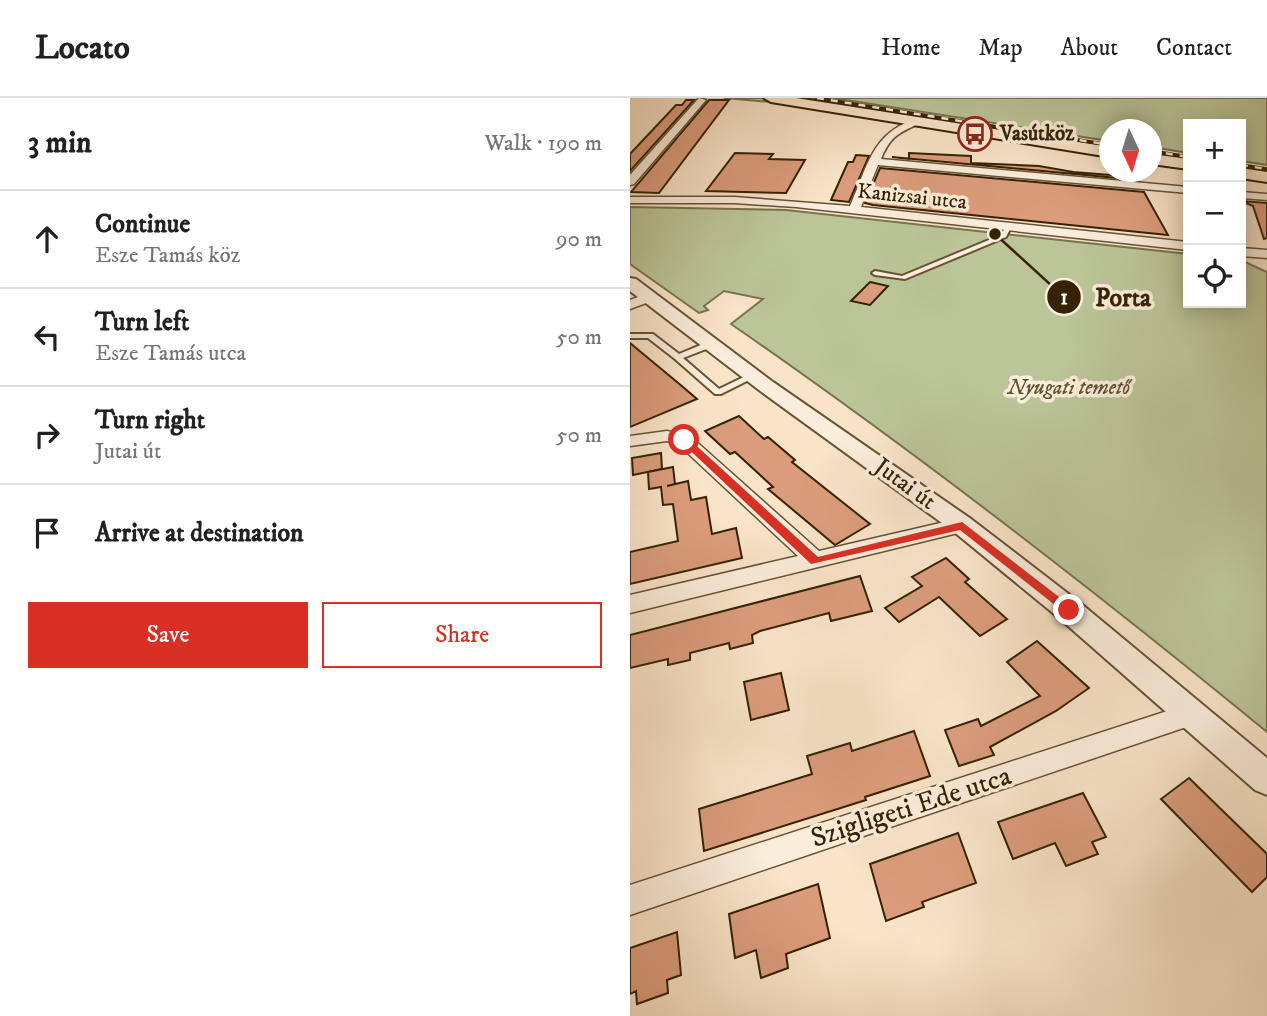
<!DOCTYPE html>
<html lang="en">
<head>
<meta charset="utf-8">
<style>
	:root { --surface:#fff; --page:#f6f6f6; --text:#202124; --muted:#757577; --line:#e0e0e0; --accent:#d93025 }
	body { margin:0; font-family:"IM FELL DW Pica",serif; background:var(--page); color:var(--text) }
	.controls { position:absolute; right:21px; top:21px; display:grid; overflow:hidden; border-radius:0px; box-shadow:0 4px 18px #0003 }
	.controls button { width:63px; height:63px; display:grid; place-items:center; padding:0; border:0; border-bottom:2px solid var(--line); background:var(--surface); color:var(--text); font:35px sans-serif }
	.compass { position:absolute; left:469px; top:21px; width:63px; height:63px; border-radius:50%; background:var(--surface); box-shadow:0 4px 18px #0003; rotate:176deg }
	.stop { position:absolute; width:21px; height:21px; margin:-16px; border:5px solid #d93025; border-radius:50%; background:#fff }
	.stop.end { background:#d93025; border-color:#fff; box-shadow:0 2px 7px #0008 }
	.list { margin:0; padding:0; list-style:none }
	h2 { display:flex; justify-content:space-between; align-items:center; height:91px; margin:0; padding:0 28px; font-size:30px }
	h2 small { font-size:23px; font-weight:400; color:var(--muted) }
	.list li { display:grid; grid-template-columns:46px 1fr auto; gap:21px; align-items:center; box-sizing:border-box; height:98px; padding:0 28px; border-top:2px solid var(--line) }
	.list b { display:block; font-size:26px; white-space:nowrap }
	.list p { margin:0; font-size:23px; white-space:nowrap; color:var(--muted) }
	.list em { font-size:23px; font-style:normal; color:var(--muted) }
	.actions { display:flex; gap:14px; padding:21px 28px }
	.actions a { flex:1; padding:16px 0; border:2px solid var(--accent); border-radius:0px; text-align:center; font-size:24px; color:var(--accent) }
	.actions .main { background:var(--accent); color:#fff }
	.icon { flex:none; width:38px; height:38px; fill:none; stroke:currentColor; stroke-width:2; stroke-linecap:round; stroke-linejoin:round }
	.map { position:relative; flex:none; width:637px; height:918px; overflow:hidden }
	header { display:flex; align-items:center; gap:42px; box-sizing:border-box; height:98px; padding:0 35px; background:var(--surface); border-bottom:2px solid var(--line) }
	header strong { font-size:33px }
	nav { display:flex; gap:38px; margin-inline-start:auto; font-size:24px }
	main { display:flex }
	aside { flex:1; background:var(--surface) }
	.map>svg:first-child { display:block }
</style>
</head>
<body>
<header>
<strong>Locato</strong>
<nav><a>Home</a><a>Map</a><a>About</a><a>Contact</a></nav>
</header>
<main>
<aside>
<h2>3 min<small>Walk · 190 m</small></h2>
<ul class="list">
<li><svg class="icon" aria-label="ahead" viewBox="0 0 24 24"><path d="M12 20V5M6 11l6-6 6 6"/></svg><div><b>Continue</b><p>Esze Tamás köz</p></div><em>90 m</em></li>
<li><svg class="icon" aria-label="left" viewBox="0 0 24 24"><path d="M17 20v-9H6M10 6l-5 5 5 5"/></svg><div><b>Turn left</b><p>Esze Tamás utca</p></div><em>50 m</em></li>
<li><svg class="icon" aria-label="right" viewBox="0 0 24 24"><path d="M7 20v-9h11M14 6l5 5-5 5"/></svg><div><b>Turn right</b><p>Jutai út</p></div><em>50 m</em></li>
<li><svg class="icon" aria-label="arrive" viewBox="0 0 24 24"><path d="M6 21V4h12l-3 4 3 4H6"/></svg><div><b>Arrive at destination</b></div></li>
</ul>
<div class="actions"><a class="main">Save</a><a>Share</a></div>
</aside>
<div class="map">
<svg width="637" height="918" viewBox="0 0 637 918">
	<rect width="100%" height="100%" fill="#f9e4c8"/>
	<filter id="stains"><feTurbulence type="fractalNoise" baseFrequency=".00286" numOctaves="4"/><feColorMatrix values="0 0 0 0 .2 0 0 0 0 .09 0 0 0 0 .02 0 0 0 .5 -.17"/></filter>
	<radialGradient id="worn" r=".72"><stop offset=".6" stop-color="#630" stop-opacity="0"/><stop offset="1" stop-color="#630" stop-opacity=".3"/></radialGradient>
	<g fill="#bbc598" stroke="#78744e" stroke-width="2">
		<polygon points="94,0 180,0 479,47 479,57 152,5"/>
		<polygon points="203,0 637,0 637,67 611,63 611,26 558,26 558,55 522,49 522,32 480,32 479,43"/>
		<path d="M0,109L156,112L558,156V205H611V162L637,174V634C464,492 286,354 101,226L133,201L94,193L74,208L78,212L69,215L0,166Z"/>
	</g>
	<g fill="#db9c7c" stroke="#352204" stroke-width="2">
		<polygon points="56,2 64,2 0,73 0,56 46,7 52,7"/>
		<polygon points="79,2 99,2 29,95 1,94"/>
		<polygon points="105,55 143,56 139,61 175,62 156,95 76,93"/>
		<polygon points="279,55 341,58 341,65 409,68 443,74 506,79 508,82 262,59 279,61"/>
		<polygon points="226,57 239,58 219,104 201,102 218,64 223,64"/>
		<polygon points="250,70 514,94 538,137 243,107 235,105"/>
		<polygon points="611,103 637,105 637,140 634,141 623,108"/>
		<polygon points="240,184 258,188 240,207 221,203"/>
		<polygon points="0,245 47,284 67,301 0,329"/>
		<polygon points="109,318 134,341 138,339 165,362 162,364 240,426 205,447 138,391 143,389 105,354 100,356 75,333"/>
		<polygon points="31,355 32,371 3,377 2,360"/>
		<polygon points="43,369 45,386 37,388 58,383 61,402 76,399 82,436 106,430 112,460 0,486 0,454 48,443 43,406 33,407 31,389 19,391 18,374"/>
		<polygon points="316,460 339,481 335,484 377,521 350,538 309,499 269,524 255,510 292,488 282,479"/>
		<polygon points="230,478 242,513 201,523 199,515 130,533 122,537 123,545 100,551 99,545 60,555 60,562 38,567 38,561 0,570 0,537"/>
		<polygon points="407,543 459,590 426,613 360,649 364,657 329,668 315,632 348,621 351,628 410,598 377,564"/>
		<polygon points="151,575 159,612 121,622 114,584"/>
		<polygon points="284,633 300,678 235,699 236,702 74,753 69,711 182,676 177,658 220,645 222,653"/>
		<polygon points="559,680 637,756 637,779 622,794 531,701"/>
		<polygon points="453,695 476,739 462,744 468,756 436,768 425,745 383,761 368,724"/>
		<polygon points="328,735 346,785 292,804 294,809 256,823 240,766"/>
		<polygon points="188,786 200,840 156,856 158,870 131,880 126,852 105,860 99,816"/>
		<polygon points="47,834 51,877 37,882 38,895 7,906 6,893 0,896 0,850"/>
	</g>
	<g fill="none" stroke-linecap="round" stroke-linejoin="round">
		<g stroke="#665235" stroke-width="4">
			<g id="service">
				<polygon points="376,128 381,129 376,139 275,181 245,177 242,175 245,173 272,178 371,137"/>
				<polygon points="0,236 23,236 49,256 78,244 84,244 84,248 53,260 89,291 120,276 126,276 127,278 91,296 85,296 45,261 18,240 0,240"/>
			</g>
		</g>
		<g stroke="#665235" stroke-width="3">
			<g id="minor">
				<polygon points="69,0 76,2 4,86 0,87 0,77"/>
				<path d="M285,21L288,22V26C267,36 260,39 251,61L558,89V95L248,67L231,109L558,144V152L166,109L104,105H0V99H104L220,108C237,70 241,36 285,21Z"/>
				<polygon points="611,94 637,96 637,102 611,100"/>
				<polygon points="611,150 637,152 637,160 611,158"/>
				<polygon points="19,195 26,199 24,202 0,211 0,202"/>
				<polygon points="37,333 60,338 189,453 332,420 339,422 342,427 339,432 332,434 0,515 0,497 168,458 48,346 37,343 0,348 0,338"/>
				<polygon points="562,605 571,608 575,616 571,624 0,817 0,787"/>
			</g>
		</g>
		<g stroke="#665235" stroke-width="4">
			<polygon id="tertiary" points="0,180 6,181 143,284 341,421 449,504 637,660 637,697 625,692 429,520 323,433 129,292 0,193"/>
		</g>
		<g stroke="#352204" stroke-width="4">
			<g id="primary">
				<polygon points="134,0 166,0 480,49 480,59 141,4"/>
				<polygon points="522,56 558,61 558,71 522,66"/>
				<polygon points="611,70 637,74 637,84 611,80"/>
			</g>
		</g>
		<use href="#service" fill="#fbeddb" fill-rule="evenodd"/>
		<use href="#minor" fill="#fbeddb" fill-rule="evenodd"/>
		<use href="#tertiary" fill="#fbeddb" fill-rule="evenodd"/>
		<use href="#primary" fill="#f9e4c8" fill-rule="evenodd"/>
		<g stroke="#352204" stroke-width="3.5">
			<g id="rail">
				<polyline points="187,0 480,47"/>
				<polyline points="522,53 558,59"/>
				<polyline points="611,67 637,71"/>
			</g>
		</g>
		<use href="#rail" stroke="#fbeddb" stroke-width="2.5" stroke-dasharray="7" stroke-linecap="butt"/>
	</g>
	<polygon fill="#d93025" points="51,340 58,340 188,459 332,424 446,512 439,516 435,515 330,432 181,466 51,344"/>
	<defs>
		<g id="bus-ring" transform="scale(1.75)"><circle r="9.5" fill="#fbeddb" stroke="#8f2418" stroke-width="1.5"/><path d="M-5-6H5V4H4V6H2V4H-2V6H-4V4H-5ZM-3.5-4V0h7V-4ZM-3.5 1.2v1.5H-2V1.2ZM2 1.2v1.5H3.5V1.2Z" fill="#8f2418"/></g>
	</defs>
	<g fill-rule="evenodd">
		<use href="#bus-ring" x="345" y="36"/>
	</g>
	<g text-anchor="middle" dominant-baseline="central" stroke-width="7" stroke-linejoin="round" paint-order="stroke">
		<g font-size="21" font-weight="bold" fill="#352204" stroke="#fbeddb" text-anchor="start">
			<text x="370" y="36">Vasútköz</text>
		</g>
		<g font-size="21" fill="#352204" stroke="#fbeddb">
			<text transform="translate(282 99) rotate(6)">Kanizsai utca</text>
		</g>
		<g font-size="21" font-style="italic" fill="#5d5330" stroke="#fbeddb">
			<text x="439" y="290">Nyugati temető</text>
		</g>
		<g font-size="24" fill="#352204" stroke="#fbeddb">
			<text transform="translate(275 386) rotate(36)">Jutai út</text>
		</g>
		<g font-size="28" fill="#352204" stroke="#fbeddb">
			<text transform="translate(281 709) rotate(-18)">Szigligeti Ede utca</text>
		</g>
	</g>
	<path fill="none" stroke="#352204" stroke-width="2.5" d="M365 136L434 199"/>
	<g fill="#352204" stroke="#fbeddb" stroke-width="2.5">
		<circle cx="365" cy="136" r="7"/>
		<circle cx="434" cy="199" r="18"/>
	</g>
	<g font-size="21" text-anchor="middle" font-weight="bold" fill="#fff">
		<text x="434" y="206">1</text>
	</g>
	<g font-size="26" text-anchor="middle" font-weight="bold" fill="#352204" stroke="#fbeddb" stroke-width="7" stroke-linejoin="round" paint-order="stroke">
		<text x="493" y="208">Porta</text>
	</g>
	<rect width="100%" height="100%" filter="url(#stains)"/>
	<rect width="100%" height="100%" fill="url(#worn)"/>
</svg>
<div class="controls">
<button>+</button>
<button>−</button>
<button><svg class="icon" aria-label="locate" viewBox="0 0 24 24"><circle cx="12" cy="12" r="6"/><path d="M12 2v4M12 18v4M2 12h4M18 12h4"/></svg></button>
</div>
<svg class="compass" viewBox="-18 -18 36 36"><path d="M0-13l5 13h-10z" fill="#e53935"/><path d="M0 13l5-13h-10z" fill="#757577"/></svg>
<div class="stop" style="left:54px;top:342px"></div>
<div class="stop end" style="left:439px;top:512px"></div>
</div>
</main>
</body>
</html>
